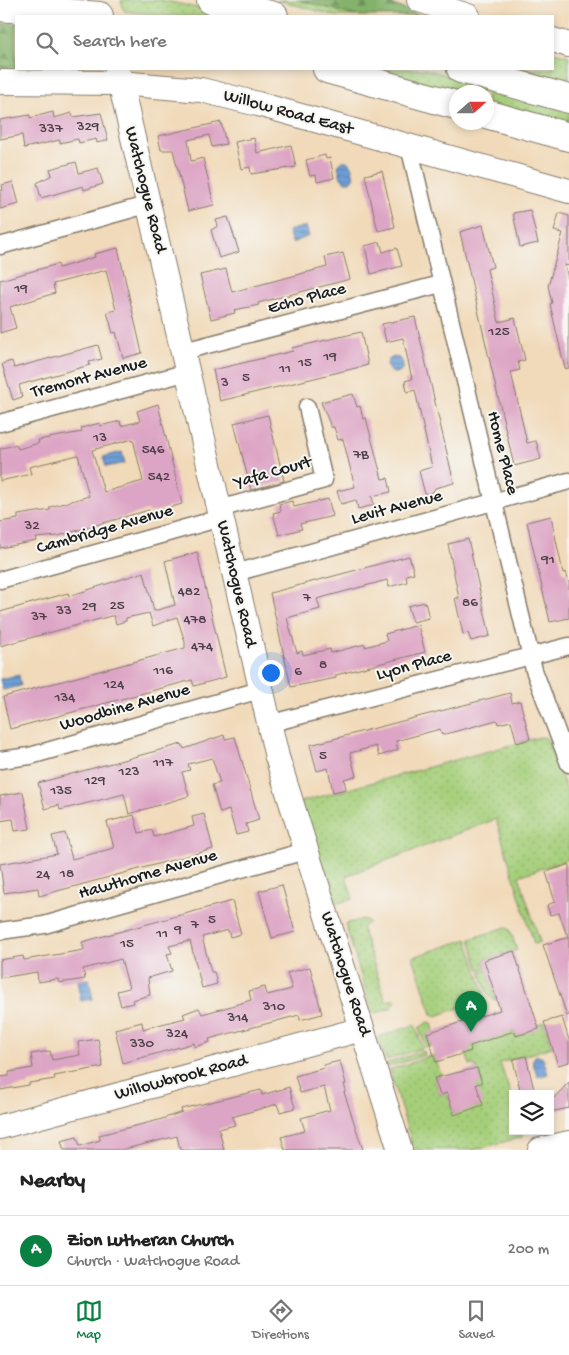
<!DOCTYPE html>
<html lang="en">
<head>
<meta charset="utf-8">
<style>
	:root { --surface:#fff; --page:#f2f2f2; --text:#222; --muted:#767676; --line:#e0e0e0; --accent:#0b8043 }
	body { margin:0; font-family:"Gochi Hand",sans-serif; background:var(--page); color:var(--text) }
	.controls { position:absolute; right:15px; bottom:15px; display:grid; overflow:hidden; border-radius:0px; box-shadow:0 2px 8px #0003 }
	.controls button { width:45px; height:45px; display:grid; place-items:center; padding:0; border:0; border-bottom:1px solid var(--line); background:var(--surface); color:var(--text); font:25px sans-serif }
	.compass { position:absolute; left:449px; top:85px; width:45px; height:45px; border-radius:50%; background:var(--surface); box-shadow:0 2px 8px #0003; rotate:69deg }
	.you { position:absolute; left:270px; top:672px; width:18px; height:18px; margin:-12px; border:4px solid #fff; border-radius:50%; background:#1a73e8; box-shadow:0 0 0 8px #1a73e833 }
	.badge { display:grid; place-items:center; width:32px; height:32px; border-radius:50%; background:var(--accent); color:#fff; font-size:16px; font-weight:700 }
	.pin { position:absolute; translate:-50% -41px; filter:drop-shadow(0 1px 2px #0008) }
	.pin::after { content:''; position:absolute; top:26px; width:18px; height:15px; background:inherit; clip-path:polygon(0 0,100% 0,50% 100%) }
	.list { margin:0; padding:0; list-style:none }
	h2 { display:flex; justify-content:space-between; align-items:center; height:65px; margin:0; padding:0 20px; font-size:21px }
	h2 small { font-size:16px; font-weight:400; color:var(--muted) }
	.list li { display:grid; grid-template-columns:32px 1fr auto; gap:15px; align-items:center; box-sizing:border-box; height:70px; padding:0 20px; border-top:1px solid var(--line) }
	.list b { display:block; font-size:19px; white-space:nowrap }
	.list p { margin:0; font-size:16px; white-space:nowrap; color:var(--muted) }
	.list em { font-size:16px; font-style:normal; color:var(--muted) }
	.icon { flex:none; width:28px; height:28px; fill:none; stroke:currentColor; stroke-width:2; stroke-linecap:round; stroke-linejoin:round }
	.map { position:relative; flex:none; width:569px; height:1150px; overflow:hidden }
	.search { position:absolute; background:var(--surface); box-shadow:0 2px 8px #0003; left:15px; right:15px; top:15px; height:55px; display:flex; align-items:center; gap:12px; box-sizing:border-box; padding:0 18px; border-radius:0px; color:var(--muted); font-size:19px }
	.sheet { height:135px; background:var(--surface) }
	nav { display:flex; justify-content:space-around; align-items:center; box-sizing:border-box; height:70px; border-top:1px solid var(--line); background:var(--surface); font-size:14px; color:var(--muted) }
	nav a { display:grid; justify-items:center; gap:2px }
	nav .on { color:var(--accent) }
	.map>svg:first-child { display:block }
</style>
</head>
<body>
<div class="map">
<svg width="569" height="1150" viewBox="0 0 569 1150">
	<defs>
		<pattern id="grass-dots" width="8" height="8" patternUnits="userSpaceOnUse" patternTransform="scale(1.25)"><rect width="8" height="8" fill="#a6cf7a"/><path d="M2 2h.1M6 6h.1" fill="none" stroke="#8eb169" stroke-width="1.8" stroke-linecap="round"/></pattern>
		<pattern id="forest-firs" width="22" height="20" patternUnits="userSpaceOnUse" patternTransform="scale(1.25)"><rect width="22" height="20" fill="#84b26a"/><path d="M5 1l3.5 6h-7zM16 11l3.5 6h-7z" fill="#6b9056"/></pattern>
		<pattern id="water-rules" width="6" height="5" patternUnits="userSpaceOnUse" patternTransform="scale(1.25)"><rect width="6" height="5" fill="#6e9fd8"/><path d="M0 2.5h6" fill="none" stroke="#5a81ae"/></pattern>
	</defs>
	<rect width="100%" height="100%" fill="#f6f6f2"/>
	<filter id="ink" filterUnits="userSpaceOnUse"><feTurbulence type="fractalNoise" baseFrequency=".02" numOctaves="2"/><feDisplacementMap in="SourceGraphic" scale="10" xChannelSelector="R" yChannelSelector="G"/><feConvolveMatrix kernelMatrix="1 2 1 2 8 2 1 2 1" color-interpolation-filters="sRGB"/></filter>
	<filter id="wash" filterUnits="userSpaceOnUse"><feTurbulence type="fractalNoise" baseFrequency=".0096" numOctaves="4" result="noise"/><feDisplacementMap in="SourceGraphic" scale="20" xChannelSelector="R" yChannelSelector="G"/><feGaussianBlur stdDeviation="1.12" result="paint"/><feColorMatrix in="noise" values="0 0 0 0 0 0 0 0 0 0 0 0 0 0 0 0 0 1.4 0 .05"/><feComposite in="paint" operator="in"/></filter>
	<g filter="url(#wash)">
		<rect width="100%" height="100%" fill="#f1daba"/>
		<g fill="url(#grass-dots)" stroke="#61764b">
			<polygon points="121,0 162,0 233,16 163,16 124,11"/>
			<polygon points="277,0 300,0 356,16 336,16"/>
			<polygon points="553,52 569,56 569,82 520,69 553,69"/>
			<polygon points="16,66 16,69 91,69 90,72 0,71 0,67"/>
			<polygon points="367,69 425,69 569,110 569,126 487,103 486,92 456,92"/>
			<polygon points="540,737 546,738 569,796 569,859 519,876 540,942 534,944 496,819 346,876 353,899 331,905 300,802"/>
			<polygon points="363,919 369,922 362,928 386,1001 395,999 396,1001 391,1008 373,1014 345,924"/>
			<polygon points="506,927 510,930 517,950 484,960 486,967 479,969 470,939"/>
			<polygon points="467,939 484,992 479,1001 436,1016 432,1014 413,957"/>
			<polygon points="487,969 496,999 494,1000 488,995 480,971"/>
			<polygon points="428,1022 432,1023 434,1031 427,1034 431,1046 426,1047 419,1028"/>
			<polygon points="544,1022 552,1047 500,1063 513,1101 513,1131 522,1131 522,1137 474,1150 414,1150 389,1070 434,1055 441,1075 434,1078 440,1095 447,1093 454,1114 476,1084 482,1082 476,1066 470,1065 464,1048 514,1031 516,1036 525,1033 524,1029"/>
			<polygon points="415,1025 423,1048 386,1060 378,1037"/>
			<polygon points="424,1051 425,1055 388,1067 387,1063"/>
		</g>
		<g fill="url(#forest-firs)" stroke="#506743">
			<polygon points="300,0 381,0 422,16 356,16"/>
			<polygon points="16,23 16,66 0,67 0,24"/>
		</g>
		<g fill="url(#water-rules)" stroke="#455e7a">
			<polygon points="342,161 347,161 351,165 354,177 350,182 345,182 341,178 338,166"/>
			<polygon points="306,226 309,236 292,243 288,231"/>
			<circle cx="395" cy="365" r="8"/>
			<polygon points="122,452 125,463 106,467 103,457"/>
			<polygon points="19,675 21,686 3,690 0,679"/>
			<polygon points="89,979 93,999 81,1001 78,981"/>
			<polygon points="536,1055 543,1058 548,1074 538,1077 532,1061"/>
		</g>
		<g id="blocks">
			<g fill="#dda5c5" fill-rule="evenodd">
				<polygon points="53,112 54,118 72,113 73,117 101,113 108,140 97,143 96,139 79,143 78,139 60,143 60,140 24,148 22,135 0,139 0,120 30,115 30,118"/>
				<polygon points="221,122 226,144 212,147 209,135 188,140 191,161 203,158 214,205 188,211 173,150 161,150 158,136"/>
				<polygon points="254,138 257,153 291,145 296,167 251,174 250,167 241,169 235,142"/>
				<polygon points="325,155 326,159 330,158 334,178 317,182 316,175 310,176 306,160"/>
				<polygon points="76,162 79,173 98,168 103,184 84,190 83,186 41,198 37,183 52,175 50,169"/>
				<polygon points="382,171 395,227 378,231 365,175"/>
				<polygon points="13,182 19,204 0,209 0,191 3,190 2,185"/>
				<polygon points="530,210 538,243 520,247 513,213"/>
				<polygon points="559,213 569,216 569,266 565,265 569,283 569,368 565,369 550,304 552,303 548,286 563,233 554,231"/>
				<polygon points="228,217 239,252 219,258 211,230 218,226 216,220"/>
				<polygon points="483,225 493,267 487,269 499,322 515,318 525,360 518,362 520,370 511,372 527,443 536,441 541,459 514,466 460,232"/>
				<polygon points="380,242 383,252 397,248 402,266 371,274 365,246"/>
				<polygon points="118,248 142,353 123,358 116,332 113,333 107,312 116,310 106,270 53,284 55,293 10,307 16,328 0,333 0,280 58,264 59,268 95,257 94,254"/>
				<polygon points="343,253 350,279 258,303 259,305 234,310 235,313 211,319 200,275 226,269 232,292 327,267 325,257"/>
				<polygon points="415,317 454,483 435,488 433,492 425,494 419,471 432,467 415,390 407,392 405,381 412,379 403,338 386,342 382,324"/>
				<polygon points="361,332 368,365 220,401 213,370 293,351 292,348"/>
				<polygon points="98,345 102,359 89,362 90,365 19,385 22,397 13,400 2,364 12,361 14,368"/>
				<polygon points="353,394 357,407 360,406 363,419 366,418 382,479 388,478 391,492 372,496 374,505 358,509 356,500 341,504 337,491 355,487 343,439 338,440 334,427 331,427 321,402"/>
				<path d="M158,404L182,504L150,513L149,510L58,536L36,538L37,541L0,548V522L18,519V515L50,510V507L89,496L78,455L29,467L31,474L0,481V449L16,444L18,449L39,443L38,440L82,432L81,428L100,423V426L120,421L121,426L140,421L137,411ZM133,439L143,481L104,492L92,450Z"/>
				<polygon points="268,415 284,481 251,490 234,423"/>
				<polygon points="328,499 333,516 300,524 302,529 279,535 273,513 281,511 279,504 292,501 294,507"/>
				<polygon points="551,516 563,573 566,572 569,583 569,618 550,622 527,522"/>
				<polygon points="468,539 490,636 471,641 468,633 463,634 455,598 459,598 448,544"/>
				<polygon points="197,552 226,677 194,686 192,680 10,729 3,697 185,648 185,642 177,617 153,626 149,613 126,618 126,621 116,624 114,616 111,616 0,646 0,612 68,593 69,596 144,572 154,611 175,605 165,561"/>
				<polygon points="409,556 414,573 406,575 407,582 389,587 387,580 317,599 320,609 287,618 297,653 302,651 303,655 330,649 331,653 365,644 365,647 387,641 385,634 418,625 425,652 336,675 336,678 291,687 270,593"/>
				<polygon points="425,602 429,618 413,622 408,606"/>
				<polygon points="510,693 512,703 520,701 530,739 517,743 511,721 498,724 497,720 442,735 440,729 396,741 398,750 379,756 376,746 350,753 356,776 344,779 346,789 333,792 328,768 317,771 310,745"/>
				<polygon points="224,735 225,739 235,737 259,820 246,824 248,832 236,835 229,810 220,813 212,785 220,783 212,758 188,764 190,770 182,772 189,796 129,814 124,794 60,810 59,805 45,809 38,783 182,744 184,749"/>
				<polygon points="23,792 30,829 15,831 13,819 0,821 0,796"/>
				<polygon points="204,814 213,849 39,896 38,888 4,893 0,864 57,854 52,836 65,833 72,859 114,848 107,822 134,815 139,833 152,830 154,837 194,826 192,817"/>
				<polygon points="569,864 569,936 567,936 559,913 550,915 547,905 555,902 546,872"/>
				<polygon points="282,885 295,932 272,938 259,891"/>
				<polygon points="232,901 241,934 230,937 228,930 202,937 211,972 214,972 217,984 202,988 190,941 169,946 172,953 167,954 172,971 148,978 150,995 132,1000 133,1003 121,1006 117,991 129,988 121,959 83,969 85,979 59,983 58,979 38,982 37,972 0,978 0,960 23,956 24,960 84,950 82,942"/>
				<polygon points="569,937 569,1015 567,1016 543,945"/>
				<polygon points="514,951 539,1029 516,1036 514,1031 470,1046 471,1051 436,1062 427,1033 500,1010 484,960"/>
				<polygon points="310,967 322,1014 300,1020 299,1015 209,1039 210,1042 195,1047 194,1043 123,1063 115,1029 142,1022 143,1029 185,1018 183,1014 199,1008 202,1014 228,1007 251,1000 249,991 265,987 267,995 292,989 287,973"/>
				<polygon points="562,1017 569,1040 569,1062 558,1065 544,1022"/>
				<polygon points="98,1039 103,1067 54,1076 55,1079 29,1083 29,1085 0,1090 0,1077 9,1076 9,1072 33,1068 31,1054 50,1051 52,1060 80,1055 78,1042"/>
				<polygon points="526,1056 535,1094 521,1094 514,1064 514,1059"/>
				<polygon points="340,1061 346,1084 344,1084 346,1091 344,1092 363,1150 285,1150 281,1137 305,1131 301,1118 330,1110 324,1087 300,1093 295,1076 324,1068 323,1065"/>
				<polygon points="477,1068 482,1083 476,1084 483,1105 454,1115 447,1093 440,1095 434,1078"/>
				<polygon points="569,1082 569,1108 550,1112 550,1102"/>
				<polygon points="289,1087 295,1108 280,1112 277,1104 232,1117 235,1125 219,1129 224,1150 180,1150 177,1136 121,1150 64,1150 61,1141 77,1137 80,1146 100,1140 99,1135 159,1120 182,1112 181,1109 261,1090 262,1095"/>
			</g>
		</g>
	</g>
	<g filter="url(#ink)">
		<use href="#blocks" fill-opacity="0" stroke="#867b6b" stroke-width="1"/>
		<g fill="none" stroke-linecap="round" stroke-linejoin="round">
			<g stroke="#867b6b" stroke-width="19">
				<g id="street">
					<polyline points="409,146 534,670 569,764"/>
					<polyline points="0,246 150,204"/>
					<polyline points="184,351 441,284"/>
					<polyline points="0,423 188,372"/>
					<polyline points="219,509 324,480 307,407"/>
					<polyline points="235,573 569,481"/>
					<polyline points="0,580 221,518"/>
					<polyline points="268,724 569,646"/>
					<polyline points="0,760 30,756 260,690"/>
					<polyline points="0,931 44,925 305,851"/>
				</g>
			</g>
			<g stroke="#867b6b" stroke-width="26">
				<g id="secondary">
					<polyline points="419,0 468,16"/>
					<polyline points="553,40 569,45"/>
					<polyline points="117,69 277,757 400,1150"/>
					<polyline points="0,82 120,83 201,90 258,104 569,191"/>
					<polyline points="0,1127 362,1029"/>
					<polyline points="540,1150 569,1143"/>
				</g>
			</g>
			<g stroke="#867b6b" stroke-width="30">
				<g id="highway">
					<polyline points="211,0 274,16"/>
					<polyline points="0,7 99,16"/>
					<polyline points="327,69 456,105"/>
					<polyline points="461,69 569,99"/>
					<polyline points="486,114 569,137"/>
				</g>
			</g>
			<use href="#street" stroke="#fff" stroke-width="16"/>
			<use href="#secondary" stroke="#fff" stroke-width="24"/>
			<use href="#highway" stroke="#fff" stroke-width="28"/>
		</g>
	</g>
	<g text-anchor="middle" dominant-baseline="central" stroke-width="4" stroke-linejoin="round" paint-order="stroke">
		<g font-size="15" fill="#4c3e46">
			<text x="88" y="127">329</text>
			<text x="51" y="129">337</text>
			<text x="21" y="289">19</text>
			<text x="499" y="332">125</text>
			<text x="330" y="357">19</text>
			<text x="305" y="363">15</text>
			<text x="285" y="369">11</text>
			<text x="246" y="378">5</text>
			<text x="225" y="383">3</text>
			<text x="100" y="438">13</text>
			<text x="153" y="450">546</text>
			<text x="361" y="455">7B</text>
			<text x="159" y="477">542</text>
			<text x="32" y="526">32</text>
			<text x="548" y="560">91</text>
			<text x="189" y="592">482</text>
			<text x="307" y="598">7</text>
			<text x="470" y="603">86</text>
			<text x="117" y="606">25</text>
			<text x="89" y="607">29</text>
			<text x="64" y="611">33</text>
			<text x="39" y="617">37</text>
			<text x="195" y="620">478</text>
			<text x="202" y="647">474</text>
			<text x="323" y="665">8</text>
			<text x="163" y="671">116</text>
			<text x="298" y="672">6</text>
			<text x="114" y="685">124</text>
			<text x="65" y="698">134</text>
			<text x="323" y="756">5</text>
			<text x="163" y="763">117</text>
			<text x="129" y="772">123</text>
			<text x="95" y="781">129</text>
			<text x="61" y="791">135</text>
			<text x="67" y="874">18</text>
			<text x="43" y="875">24</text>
			<text x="212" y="920">5</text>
			<text x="195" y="925">7</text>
			<text x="178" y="930">9</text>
			<text x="162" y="934">11</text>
			<text x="127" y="944">15</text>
			<text x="274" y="1007">310</text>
			<text x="238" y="1018">314</text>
			<text x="177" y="1034">324</text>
			<text x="142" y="1044">330</text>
		</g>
		<g font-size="18" fill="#1c1c1c" stroke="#f6f6f2">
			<text transform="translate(288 113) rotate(15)">Willow Road East</text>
			<text transform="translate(145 190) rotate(76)">Watchogue Road</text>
			<text transform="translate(307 299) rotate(-15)">Echo Place</text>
			<text transform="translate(89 378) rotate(-15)">Tremont Avenue</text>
			<text transform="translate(502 453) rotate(76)">Home Place</text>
			<text transform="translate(273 473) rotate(-16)">Yafa Court</text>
			<text transform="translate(397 508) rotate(-15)">Levit Avenue</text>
			<text transform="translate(105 530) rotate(-16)">Cambridge Avenue</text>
			<text transform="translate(236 584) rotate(77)">Watchogue Road</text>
			<text transform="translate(414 666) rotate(-15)">Lyon Place</text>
			<text transform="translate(125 708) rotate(-16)">Woodbine Avenue</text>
			<text transform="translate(148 875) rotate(-16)">Hawthorne Avenue</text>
			<text transform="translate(345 974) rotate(72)">Watchogue Road</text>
			<text transform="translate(181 1078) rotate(-15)">Willowbrook Road</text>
		</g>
	</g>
</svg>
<div class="controls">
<button><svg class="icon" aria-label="layers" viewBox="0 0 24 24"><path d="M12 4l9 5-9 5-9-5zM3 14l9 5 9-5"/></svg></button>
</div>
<svg class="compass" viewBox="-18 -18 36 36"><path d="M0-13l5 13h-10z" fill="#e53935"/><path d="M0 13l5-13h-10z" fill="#767676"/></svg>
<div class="you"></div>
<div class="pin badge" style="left:471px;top:1032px">A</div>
<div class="search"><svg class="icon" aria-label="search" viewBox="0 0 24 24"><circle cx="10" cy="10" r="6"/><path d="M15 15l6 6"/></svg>Search here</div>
</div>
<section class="sheet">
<h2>Nearby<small></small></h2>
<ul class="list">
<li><span class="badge">A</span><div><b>Zion Lutheran Church</b><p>Church · Watchogue Road</p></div><em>200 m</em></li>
</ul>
</section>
<nav>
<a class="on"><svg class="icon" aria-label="map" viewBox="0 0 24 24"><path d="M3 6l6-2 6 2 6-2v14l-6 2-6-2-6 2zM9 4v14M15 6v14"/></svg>Map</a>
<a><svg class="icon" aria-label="directions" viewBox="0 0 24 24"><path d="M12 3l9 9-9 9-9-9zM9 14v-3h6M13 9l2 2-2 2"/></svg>Directions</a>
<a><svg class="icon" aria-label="saved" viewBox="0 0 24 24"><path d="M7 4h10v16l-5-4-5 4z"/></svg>Saved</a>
</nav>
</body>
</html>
